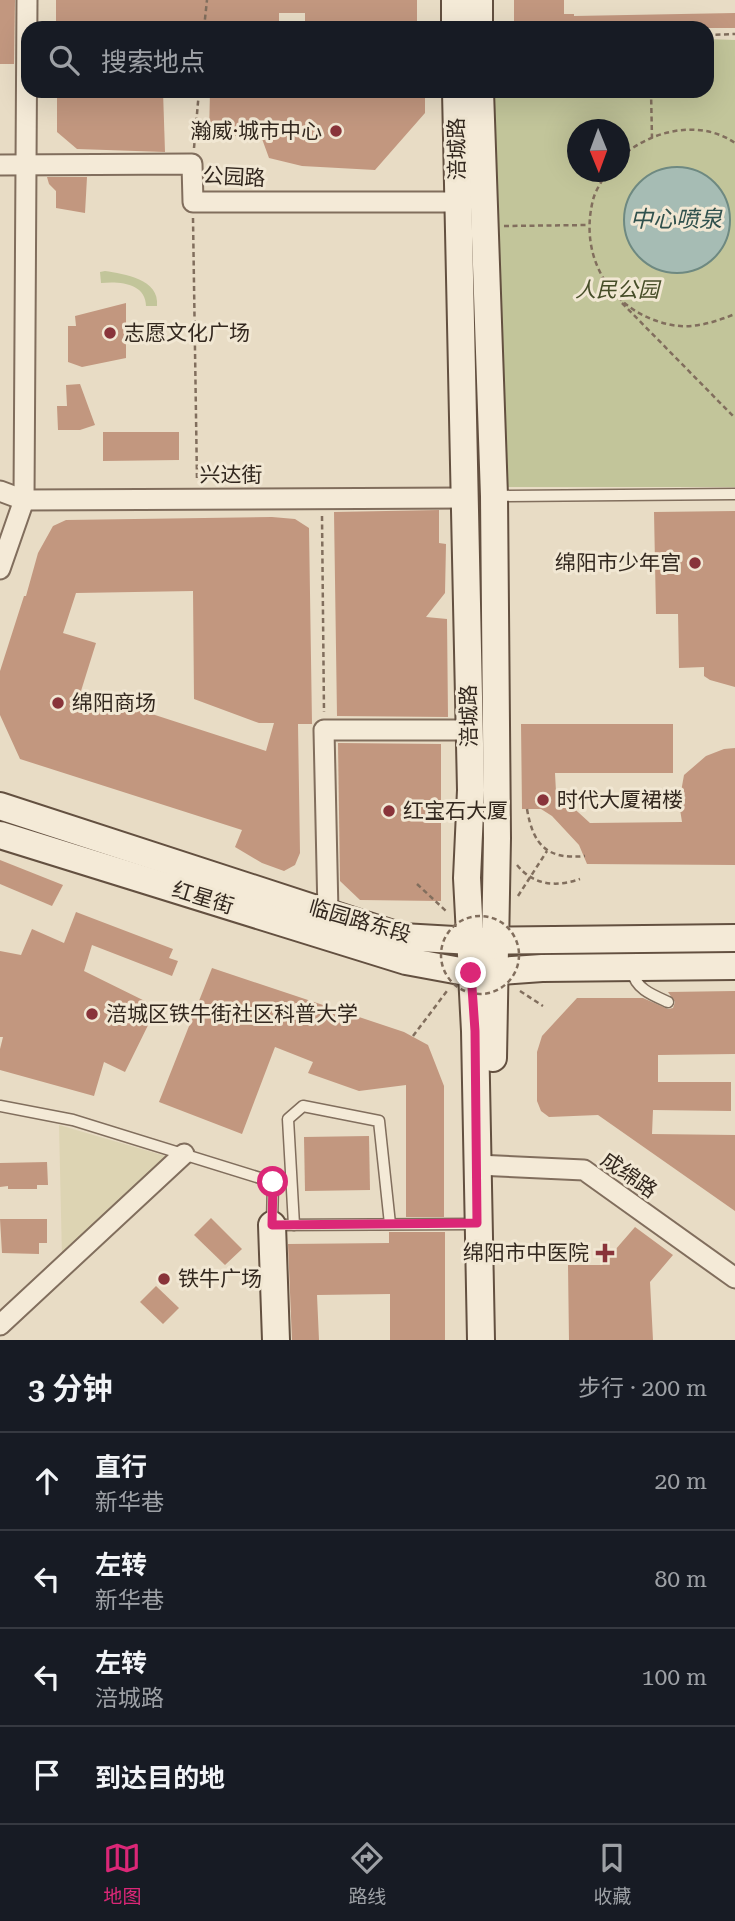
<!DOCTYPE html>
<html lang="zh">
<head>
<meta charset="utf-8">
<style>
	:root { --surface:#171b24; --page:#20242c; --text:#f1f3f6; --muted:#9ea1a6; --line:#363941; --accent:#db2777 }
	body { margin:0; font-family:"Roboto Serif","Noto Sans SC",serif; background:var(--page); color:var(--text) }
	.compass { position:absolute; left:567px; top:119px; width:63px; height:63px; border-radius:50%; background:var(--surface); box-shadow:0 7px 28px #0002; rotate:179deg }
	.stop { position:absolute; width:21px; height:21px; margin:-16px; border:5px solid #db2777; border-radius:50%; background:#fff }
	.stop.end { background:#db2777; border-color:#fff; box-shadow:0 2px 7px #0008 }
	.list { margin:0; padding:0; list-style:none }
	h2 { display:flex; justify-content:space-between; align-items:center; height:91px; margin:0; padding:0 28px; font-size:30px }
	h2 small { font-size:23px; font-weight:400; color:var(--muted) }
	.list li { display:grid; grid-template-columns:46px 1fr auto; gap:21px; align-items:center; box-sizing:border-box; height:98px; padding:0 28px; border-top:2px solid var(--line) }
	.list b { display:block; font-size:26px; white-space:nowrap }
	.list p { margin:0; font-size:23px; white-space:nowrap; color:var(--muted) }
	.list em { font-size:23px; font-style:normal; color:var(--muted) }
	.icon { flex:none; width:38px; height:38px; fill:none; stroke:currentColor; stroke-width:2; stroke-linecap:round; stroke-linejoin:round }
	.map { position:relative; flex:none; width:735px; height:1340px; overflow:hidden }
	.search { position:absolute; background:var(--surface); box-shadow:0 7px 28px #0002; left:21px; right:21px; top:21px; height:77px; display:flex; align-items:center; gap:18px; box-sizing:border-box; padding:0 24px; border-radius:21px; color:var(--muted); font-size:26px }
	.sheet { height:483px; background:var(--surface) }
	nav { display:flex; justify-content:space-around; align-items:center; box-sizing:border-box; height:98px; border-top:2px solid var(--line); background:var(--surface); font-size:19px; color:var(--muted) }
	nav a { display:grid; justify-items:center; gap:4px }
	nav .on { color:var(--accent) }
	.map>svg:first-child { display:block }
</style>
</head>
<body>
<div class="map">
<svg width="735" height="1340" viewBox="0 0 735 1340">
	<rect width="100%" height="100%" fill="#e8dcc5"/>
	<polygon fill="#ddd4b3" points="59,1125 169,1157 62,1258"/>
	<g fill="#c2c59a" fill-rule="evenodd">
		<path d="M707,39L735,40V487H505L494,91H707ZM578,130H620V172H578Z"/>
		<path d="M105,271C124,274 160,279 157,306H146C146,283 119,281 101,283L100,272Z"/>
	</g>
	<circle fill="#a6bcb4" stroke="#6e8981" stroke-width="2" cx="677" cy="220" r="53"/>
	<g fill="#c2977f" fill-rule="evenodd">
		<polygon points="0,0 15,0 14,64 0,64"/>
		<polygon points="56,0 417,0 417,27 305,24 305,13 279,13 279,24 270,24 270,28 56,28"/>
		<polygon points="514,0 564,0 564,14 574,14 574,16 735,13 735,28 514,28"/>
		<polygon points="57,91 163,91 165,152 77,149 57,132"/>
		<polygon points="210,91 425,91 425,113 375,170 302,166 269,158 261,136 209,135"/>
		<polygon points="47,177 87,177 85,213 56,208 56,191 49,184"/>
		<polygon points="126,303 126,358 82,367 68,362 68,326 76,326 75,316"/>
		<polygon points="80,384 95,425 80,430 58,430 57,406 67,406 66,385"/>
		<polygon points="103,432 179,432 179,460 103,461"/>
		<polygon points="439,510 439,543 446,544 445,593 426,617 447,619 448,717 337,716 334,512"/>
		<polygon points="735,511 735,687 710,680 704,676 704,667 679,668 678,614 656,614 654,512"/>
		<path d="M272,517L295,519L309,528L312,724H298L300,853L295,865L284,871L262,863L235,847L242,830L20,759L0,715V671L24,596H26L38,553L53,526L66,520ZM193,591L194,699L259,723H274L266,751L81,691L96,643L63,633L76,593Z"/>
		<polygon points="521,724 673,724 673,773 555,773 556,792 590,823 682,822 679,803 684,775 706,756 724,749 735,748 735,865 587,864 579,845 552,816 541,809 522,809"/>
		<polygon points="338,743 441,744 441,901 360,900 340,881"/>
		<polygon points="0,860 63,885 52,906 0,884"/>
		<polygon points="76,912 173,949 169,958 178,961 172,976 92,945 84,971 157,1007 125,1072 104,1062 94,1096 0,1070 0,1049 3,1037 0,1037 0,951 21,955 32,929 64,943"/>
		<polygon points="212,968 404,1032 428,1045 444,1086 444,1217 406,1217 406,1085 359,1091 308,1073 313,1062 275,1047 242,1134 159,1102"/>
		<polygon points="735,991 735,1054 658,1055 658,1082 731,1082 731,1111 653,1110 652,1134 735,1135 735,1211 598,1115 549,1117 541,1111 537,1101 537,1052 542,1036 577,998 643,998 668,1009 673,1008 675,1002 668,992"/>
		<polygon points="369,1136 370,1190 305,1191 304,1137"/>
		<polygon points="47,1162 48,1185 37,1185 37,1189 8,1189 8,1186 0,1187 0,1163"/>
		<polygon points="211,1218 242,1249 225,1265 194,1235"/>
		<polygon points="0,1219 47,1219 47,1243 39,1243 39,1254 2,1253"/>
		<polygon points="635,1227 673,1255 650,1282 653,1340 569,1340 568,1265 602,1265"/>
		<polygon points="389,1232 445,1232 445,1340 390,1340 390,1294 317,1295 319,1340 292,1340 288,1244 389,1243"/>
		<polygon points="156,1286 179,1308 163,1324 140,1302"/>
	</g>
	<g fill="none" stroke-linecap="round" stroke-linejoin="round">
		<g stroke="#816e5d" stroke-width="13">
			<g id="lane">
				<polyline points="494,496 735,494"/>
				<path d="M632,971C636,989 652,995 668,1002"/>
				<polyline points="0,1106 73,1120 273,1182 272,1225 476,1224"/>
				<polyline points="294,1225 288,1119 303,1106 379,1121 390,1224"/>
			</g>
		</g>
		<g stroke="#816e5d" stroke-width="23">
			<g id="street">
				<polyline points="0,165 192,164 193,202 458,202"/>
				<polyline points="0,491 24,500 464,498"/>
				<polyline points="0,569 24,500 27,0"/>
				<polyline points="328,913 324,730 469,730"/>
				<polyline points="477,1165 584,1170 735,1278"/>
				<polyline points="0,1325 184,1154"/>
			</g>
		</g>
		<g stroke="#635040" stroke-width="30">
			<g id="secondary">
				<polyline points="455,0 455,28"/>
				<polyline points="479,0 479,28"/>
				<polyline points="456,91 471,790 467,878 475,1031 481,1340"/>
				<polyline points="480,91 494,496 497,838 493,1058"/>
				<polyline points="0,806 402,937 472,941 735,938"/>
				<polyline points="0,835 406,961 471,973 542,968 735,966"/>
				<polyline points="272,1225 276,1340"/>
			</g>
		</g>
		<g stroke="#816e5d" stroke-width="2.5" stroke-dasharray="5 3.5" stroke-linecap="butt">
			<polyline points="204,28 207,0"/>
			<polyline points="707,35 735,34"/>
			<polyline points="651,91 652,138"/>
			<polyline points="194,148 199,91"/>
			<path d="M620,158C649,131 699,118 735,143"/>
			<path d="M607,172C602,181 595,191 593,200C578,259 613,314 672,325C694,329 715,322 735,314"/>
			<polyline points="193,218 197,481"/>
			<polyline points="504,226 589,225"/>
			<polyline points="622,303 735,418"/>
			<polyline points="322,516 324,712"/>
			<path d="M527,809C533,845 547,860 585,856"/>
			<path d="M517,865C534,886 557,887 580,879"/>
			<polyline points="417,884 446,911"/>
			<polyline points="518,896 547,851"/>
			<polyline points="520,991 543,1006"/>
			<polyline points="413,1036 447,991"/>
		</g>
		<use href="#lane" stroke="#f4ead7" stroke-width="10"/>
		<use href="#street" stroke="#f4ead7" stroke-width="19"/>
		<use href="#secondary" stroke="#f4ead7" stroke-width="26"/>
		<circle stroke="#816e5d" stroke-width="2.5" stroke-dasharray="5 3.5" stroke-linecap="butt" cx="480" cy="955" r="39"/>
	</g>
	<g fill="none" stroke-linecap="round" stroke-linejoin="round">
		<polyline stroke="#db2777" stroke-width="9" points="273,1182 272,1225 477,1223 475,1031 471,973"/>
	</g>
	<g fill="#89343a" stroke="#f1e7d3" stroke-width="2.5">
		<circle cx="336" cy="131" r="7"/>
		<circle cx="110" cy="333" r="7"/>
		<circle cx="695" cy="563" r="7"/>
		<circle cx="58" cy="703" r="7"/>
		<circle cx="543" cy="800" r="7"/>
		<circle cx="389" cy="811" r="7"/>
		<circle cx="92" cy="1014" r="7"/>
		<path d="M601.5 1242.5h7v7h7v7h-7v7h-7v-7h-7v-7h7z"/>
		<circle cx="164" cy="1279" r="7"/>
	</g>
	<g text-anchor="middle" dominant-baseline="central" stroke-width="6" stroke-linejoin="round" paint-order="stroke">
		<g font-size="21" fill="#33281f" stroke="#f1e7d3" text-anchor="start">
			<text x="322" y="131" text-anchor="end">瀚威·城市中心</text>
			<text x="124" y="333">志愿文化广场</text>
			<text x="681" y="563" text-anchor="end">绵阳市少年宫</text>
			<text x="72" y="703">绵阳商场</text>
			<text x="557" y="800">时代大厦裙楼</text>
			<text x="403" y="811">红宝石大厦</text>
			<text x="106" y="1014">涪城区铁牛街社区科普大学</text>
			<text x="589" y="1253" text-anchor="end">绵阳市中医院</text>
			<text x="178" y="1279">铁牛广场</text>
		</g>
		<g font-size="21" fill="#33281f" stroke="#f1e7d3">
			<text transform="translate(457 149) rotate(-91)">涪城路</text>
			<text transform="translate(234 177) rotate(3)">公园路</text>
			<text x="231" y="475">兴达街</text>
			<text transform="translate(469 716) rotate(-91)">涪城路</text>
			<text transform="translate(203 898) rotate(17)">红星街</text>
			<text transform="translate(360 921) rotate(16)">临园路东段</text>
			<text transform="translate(629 1175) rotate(35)">成绵路</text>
		</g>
		<g font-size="21" font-style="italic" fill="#464d28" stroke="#f1e7d3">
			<text x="617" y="290">人民公园</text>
		</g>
		<g font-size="23" font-style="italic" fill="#30514d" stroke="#f1e7d3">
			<text x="676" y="219">中心喷泉</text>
		</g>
	</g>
</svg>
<svg class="compass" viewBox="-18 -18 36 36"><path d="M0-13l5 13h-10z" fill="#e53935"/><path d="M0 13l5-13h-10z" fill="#9ea1a6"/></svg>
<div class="stop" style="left:273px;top:1182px"></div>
<div class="stop end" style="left:471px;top:973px"></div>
<div class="search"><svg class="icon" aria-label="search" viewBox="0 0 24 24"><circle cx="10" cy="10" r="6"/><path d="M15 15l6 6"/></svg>搜索地点</div>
</div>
<section class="sheet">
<h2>3 分钟<small>步行 · 200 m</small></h2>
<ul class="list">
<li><svg class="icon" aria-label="ahead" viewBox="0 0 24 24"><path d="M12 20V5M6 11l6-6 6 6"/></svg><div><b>直行</b><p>新华巷</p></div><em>20 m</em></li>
<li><svg class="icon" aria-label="left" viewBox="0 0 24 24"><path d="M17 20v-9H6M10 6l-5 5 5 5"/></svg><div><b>左转</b><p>新华巷</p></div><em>80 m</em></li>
<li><svg class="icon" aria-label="left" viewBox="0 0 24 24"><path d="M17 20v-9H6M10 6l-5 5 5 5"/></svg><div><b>左转</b><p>涪城路</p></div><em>100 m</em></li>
<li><svg class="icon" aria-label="arrive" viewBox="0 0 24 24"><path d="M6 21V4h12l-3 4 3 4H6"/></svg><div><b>到达目的地</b></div></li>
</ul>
</section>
<nav>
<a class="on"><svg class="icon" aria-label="map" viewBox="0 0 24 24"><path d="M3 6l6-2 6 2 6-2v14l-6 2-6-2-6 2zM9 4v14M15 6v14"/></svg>地图</a>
<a><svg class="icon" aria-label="directions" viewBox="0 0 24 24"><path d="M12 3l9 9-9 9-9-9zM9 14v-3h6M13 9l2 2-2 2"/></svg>路线</a>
<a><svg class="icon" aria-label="saved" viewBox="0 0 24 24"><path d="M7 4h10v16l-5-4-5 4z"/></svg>收藏</a>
</nav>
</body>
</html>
